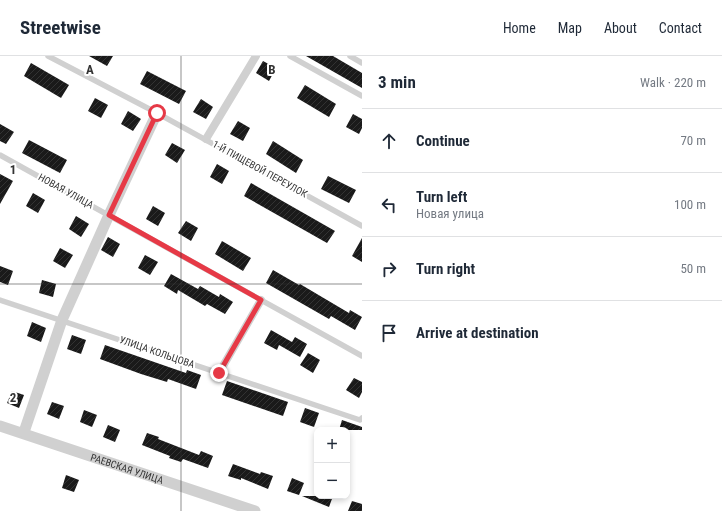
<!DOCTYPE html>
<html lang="en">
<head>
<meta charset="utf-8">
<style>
	:root { --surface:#fff; --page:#f6f6f7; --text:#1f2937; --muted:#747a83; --line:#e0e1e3 }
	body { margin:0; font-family:"Roboto Condensed",sans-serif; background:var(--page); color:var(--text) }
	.controls { position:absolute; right:12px; bottom:12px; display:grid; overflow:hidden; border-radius:8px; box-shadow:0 2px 6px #0003 }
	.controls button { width:36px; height:36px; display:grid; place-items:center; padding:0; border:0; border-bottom:1px solid var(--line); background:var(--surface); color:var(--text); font:20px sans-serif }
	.stop { position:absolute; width:12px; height:12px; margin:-9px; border:3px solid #e63946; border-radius:50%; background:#fff }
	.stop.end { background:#e63946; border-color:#fff; box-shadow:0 1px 4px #0008 }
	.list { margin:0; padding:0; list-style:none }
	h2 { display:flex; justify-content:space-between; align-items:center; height:52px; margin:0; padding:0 16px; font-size:17px }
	h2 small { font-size:13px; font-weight:400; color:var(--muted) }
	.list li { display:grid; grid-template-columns:26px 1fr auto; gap:12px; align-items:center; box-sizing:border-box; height:64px; padding:0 16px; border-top:1px solid var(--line) }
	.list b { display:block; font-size:15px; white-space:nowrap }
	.list p { margin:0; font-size:13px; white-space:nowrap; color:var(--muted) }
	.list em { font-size:13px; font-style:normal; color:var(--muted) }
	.icon { flex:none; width:22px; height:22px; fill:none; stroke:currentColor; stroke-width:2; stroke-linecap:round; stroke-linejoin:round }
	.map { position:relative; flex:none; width:362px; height:455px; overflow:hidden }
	header { display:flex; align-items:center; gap:24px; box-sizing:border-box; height:56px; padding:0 20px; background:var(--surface); border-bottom:1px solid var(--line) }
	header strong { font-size:19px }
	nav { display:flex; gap:22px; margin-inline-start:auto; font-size:14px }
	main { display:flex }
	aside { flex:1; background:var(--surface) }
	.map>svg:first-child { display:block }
</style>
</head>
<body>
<header>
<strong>Streetwise</strong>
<nav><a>Home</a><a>Map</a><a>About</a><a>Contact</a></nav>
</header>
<main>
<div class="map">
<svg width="362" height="455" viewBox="0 0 362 455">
	<defs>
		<pattern id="building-hatch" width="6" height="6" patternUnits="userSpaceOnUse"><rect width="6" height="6" fill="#1a1a1a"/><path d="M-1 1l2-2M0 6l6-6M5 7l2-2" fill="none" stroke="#333"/></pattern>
	</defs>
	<rect width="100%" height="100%" fill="#fff"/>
	<g fill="url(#building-hatch)">
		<polygon points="89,0 113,0 107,10"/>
		<polygon points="306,0 333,0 362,17 362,32"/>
		<polygon points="263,5 276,12 269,25 256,17"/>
		<polygon points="31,7 69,29 61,42 24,20"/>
		<polygon points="147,15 186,35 179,48 140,28"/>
		<polygon points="305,29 336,48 329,61 297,42"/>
		<polygon points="95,42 108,49 101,62 88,55"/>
		<polygon points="201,43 213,51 206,63 193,56"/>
		<polygon points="128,55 141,63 133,75 121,68"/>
		<polygon points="353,58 362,63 362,72 359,78 346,71"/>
		<polygon points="238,65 250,72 243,85 230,78"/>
		<polygon points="0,68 14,76 6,88 0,85"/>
		<polygon points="29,84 67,104 60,117 22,97"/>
		<polygon points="273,85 303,104 296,117 266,98"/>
		<polygon points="172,87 185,94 177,107 165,99"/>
		<polygon points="217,108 229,115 222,128 210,121"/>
		<polygon points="0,118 13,125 0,148"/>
		<polygon points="328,120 356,134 349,147 321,133"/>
		<polygon points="251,127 335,175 327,187 244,140"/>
		<polygon points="33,137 45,144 38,157 26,150"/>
		<polygon points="153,150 165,157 158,170 146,163"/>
		<polygon points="76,160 89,168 81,181 69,173"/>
		<polygon points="186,165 198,172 191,185 178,177"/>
		<polygon points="108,181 120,188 113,201 101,194"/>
		<polygon points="362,182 362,206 352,200"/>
		<polygon points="222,185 251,202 243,215 215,198"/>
		<polygon points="60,192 73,199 65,212 53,205"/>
		<polygon points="145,199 158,206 150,219 138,212"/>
		<polygon points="0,210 13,215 8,229 0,226"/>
		<polygon points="273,214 299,229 300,228 349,257 350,254 362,261 355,274 331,260 329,263 266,227"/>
		<polygon points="171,218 198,233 200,230 219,241 220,238 233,246 225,258 207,248 205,250 178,234 177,238 164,230"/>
		<polygon points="42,224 56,228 53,241 39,237"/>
		<polygon points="32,266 46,272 41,286 27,280"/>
		<polygon points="271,274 292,286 295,281 307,288 300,301 279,289 277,294 264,287"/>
		<polygon points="72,279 86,284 81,298 67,293"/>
		<polygon points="105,289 186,317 187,314 201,319 196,333 168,323 167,326 141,318 100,303"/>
		<polygon points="308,297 320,304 313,317 300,309"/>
		<polygon points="354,322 362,326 362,336 359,342 346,334"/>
		<polygon points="227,325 288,346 283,360 222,339"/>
		<polygon points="12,335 24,339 19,352 7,347"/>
		<polygon points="52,346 64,350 59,363 47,358"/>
		<polygon points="305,352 319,357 314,371 300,366"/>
		<polygon points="84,354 97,359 92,371 80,366"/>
		<polygon points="342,364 362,371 362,374 339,374"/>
		<polygon points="108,369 120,374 115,386 103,381"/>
		<polygon points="147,377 159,381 158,383 199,399 201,395 213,400 208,412 183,403 181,406 169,402 170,400 142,389"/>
		<polygon points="233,408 260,418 261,416 273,420 268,433 241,422 241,424 228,420"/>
		<polygon points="66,419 79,424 74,436 62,432"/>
		<polygon points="292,422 304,427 299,439 287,435"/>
		<polygon points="302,440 333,440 329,451"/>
		<polygon points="352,445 362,448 362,455 348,455"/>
	</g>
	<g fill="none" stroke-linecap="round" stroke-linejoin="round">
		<g stroke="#d0d0d0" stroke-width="5.5">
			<polyline points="48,0 157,57 362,170"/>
			<polyline points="290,0 362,40"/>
			<polyline points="350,0 362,7"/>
			<polyline points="0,99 362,300"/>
			<polyline points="0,244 360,364 362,362"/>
		</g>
		<g stroke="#d0d0d0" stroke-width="8">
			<polyline points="206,83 256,0"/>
			<polyline points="219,317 261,244"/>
		</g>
		<g stroke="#d0d0d0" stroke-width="11">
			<path id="s1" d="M0,370L255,455"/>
			<polyline points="24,376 62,264 109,159 157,57"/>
		</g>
	</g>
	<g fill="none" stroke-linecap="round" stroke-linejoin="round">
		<polyline stroke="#e63946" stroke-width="5" points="157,57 109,159 261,244 219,317"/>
	</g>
	<path fill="none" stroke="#333" stroke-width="1" stroke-opacity="0.55" d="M181,0V455M0,228H362"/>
	<g text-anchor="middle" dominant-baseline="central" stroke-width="4" stroke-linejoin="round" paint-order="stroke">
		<g font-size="10" fill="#333" stroke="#fff">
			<text transform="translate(260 113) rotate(29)">1-Й ПИЩЕВОЙ ПЕРЕУЛОК</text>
			<text transform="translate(66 135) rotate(29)">НОВАЯ УЛИЦА</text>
			<text transform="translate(157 296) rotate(19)">УЛИЦА КОЛЬЦОВА</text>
			<text stroke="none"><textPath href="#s1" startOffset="134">РАЕВСКАЯ УЛИЦА</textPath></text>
		</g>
	</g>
	<g font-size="13" text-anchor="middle" font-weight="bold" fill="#333" stroke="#fff" stroke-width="4" stroke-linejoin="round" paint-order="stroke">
		<text x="90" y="18">A</text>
		<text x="272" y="18">B</text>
		<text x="13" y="118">1</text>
		<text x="13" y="346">2</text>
	</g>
</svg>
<div class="controls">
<button>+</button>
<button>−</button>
</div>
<div class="stop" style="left:157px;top:57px"></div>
<div class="stop end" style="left:219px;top:317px"></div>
</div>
<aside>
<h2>3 min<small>Walk · 220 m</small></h2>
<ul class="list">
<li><svg class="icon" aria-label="ahead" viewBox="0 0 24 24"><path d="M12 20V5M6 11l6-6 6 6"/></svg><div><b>Continue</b></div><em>70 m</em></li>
<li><svg class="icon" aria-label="left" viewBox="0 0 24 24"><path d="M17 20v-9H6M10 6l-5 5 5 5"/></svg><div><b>Turn left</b><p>Новая улица</p></div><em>100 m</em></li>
<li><svg class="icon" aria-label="right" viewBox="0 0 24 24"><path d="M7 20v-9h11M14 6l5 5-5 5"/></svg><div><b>Turn right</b></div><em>50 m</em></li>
<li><svg class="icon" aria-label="arrive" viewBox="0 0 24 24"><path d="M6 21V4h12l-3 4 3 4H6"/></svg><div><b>Arrive at destination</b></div></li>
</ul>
</aside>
</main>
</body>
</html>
